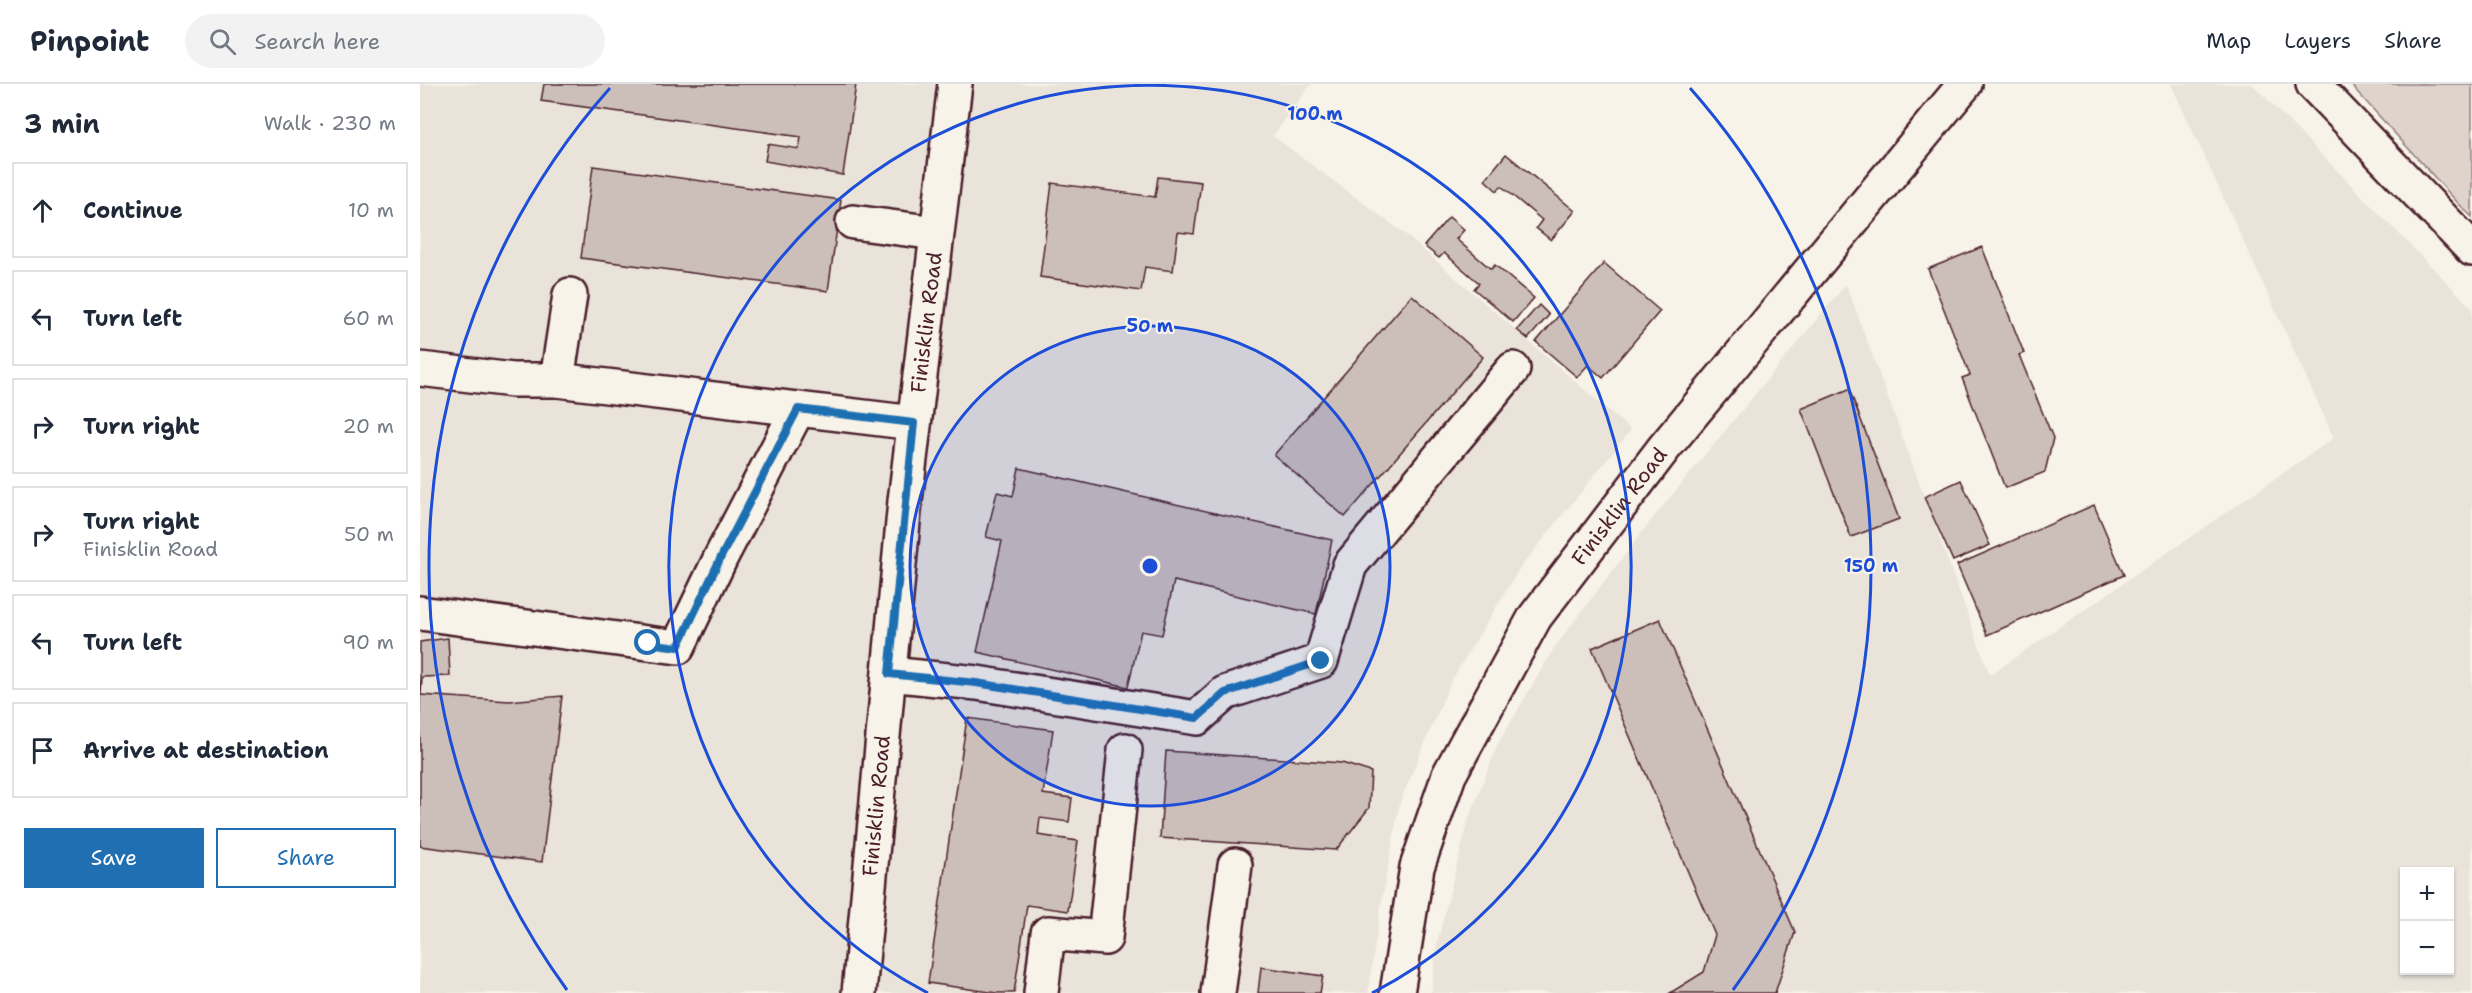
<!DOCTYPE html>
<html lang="en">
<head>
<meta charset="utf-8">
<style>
	:root { --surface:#fff; --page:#f2f2f3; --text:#1f2937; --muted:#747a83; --line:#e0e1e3; --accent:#1f6fb2 }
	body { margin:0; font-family:"Shantell Sans",sans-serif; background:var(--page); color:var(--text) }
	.controls { position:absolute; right:18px; bottom:18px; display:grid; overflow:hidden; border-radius:0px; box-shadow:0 2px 4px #0004 }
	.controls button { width:54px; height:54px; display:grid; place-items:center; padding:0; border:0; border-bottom:2px solid var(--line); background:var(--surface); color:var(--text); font:30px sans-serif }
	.stop { position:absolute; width:18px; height:18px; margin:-14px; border:4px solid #1f6fb2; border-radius:50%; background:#fff }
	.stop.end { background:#1f6fb2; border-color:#fff; box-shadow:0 2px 6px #0008 }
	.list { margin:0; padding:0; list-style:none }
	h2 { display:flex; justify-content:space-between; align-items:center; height:78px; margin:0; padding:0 24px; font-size:26px }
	h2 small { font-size:20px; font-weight:400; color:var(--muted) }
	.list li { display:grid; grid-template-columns:39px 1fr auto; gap:18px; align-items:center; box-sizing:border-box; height:96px; margin:0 12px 12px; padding:0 12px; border:2px solid var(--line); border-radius:0px }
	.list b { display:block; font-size:22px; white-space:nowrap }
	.list p { margin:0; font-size:20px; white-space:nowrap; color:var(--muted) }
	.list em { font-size:20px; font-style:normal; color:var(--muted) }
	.actions { display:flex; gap:12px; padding:18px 24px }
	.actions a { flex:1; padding:14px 0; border:2px solid var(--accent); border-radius:0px; text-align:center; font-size:21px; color:var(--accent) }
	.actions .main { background:var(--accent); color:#fff }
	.icon { flex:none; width:33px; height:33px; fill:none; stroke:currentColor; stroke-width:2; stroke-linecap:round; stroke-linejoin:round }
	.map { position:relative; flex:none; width:2052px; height:909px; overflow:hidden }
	header { display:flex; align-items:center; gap:36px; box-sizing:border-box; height:84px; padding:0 30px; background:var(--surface); border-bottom:2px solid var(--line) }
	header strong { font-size:28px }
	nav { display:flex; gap:33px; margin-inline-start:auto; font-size:21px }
	.search { width:420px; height:54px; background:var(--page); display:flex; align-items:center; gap:15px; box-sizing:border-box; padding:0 21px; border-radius:33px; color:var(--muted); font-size:22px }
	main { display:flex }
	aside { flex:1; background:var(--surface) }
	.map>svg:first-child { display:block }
</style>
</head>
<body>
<header>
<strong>Pinpoint</strong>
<div class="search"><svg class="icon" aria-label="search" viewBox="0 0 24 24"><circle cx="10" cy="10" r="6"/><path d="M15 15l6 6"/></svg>Search here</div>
<nav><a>Map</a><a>Layers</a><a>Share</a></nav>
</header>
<main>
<aside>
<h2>3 min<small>Walk · 230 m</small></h2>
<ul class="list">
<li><svg class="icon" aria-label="ahead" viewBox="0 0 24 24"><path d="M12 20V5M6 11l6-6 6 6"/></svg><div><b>Continue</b></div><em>10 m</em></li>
<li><svg class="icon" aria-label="left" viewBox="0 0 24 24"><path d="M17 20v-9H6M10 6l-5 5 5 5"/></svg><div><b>Turn left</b></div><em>60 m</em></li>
<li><svg class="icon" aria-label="right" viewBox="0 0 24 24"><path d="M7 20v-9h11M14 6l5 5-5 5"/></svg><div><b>Turn right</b></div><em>20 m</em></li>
<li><svg class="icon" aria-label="right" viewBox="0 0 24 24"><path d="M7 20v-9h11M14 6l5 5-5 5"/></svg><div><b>Turn right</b><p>Finisklin Road</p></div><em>50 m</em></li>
<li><svg class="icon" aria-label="left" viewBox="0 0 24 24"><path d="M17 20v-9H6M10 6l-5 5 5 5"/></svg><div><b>Turn left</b></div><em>90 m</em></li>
<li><svg class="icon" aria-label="arrive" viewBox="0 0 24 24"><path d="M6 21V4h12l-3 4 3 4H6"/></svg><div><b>Arrive at destination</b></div></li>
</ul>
<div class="actions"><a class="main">Save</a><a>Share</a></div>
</aside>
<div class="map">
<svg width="2052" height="909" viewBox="0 0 2052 909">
	<rect width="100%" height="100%" fill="#f7f3e8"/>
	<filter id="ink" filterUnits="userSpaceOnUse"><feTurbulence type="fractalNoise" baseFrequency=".0167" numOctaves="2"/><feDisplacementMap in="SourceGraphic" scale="12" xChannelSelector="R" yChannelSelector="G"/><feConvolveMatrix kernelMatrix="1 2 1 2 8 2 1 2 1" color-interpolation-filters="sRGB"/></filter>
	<g filter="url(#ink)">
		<g fill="#eae3da" fill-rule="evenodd">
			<polygon points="0,0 891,0 853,52 985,150 1211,346 1100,484 1031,597 980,718 960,827 948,909 0,909"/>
			<path d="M1751,0H1832L2052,224V909H1011L1017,859L1048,737L1078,660L1134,564L1229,439L1426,200L1570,591L1914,354ZM1984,788H2030V886H1984Z"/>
		</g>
		<polygon fill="#ded4cc" stroke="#947a7c" stroke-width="1.5" points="1930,0 2052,0 2052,133 2038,119"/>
		<g fill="#ccbfb9" stroke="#4a1f2b" stroke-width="1.5">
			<polygon points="124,0 436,0 423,91 345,77 348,60 379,65 381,53 121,17"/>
			<polygon points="1086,70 1155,127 1131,156 1116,144 1122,136 1081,102 1077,107 1065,96"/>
			<polygon points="173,82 421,116 408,207 161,174"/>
			<polygon points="738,93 781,98 774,150 758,148 753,187 725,183 721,207 620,193 632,99 735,113"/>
			<polygon points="1029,133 1044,146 1036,155 1071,185 1075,181 1114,214 1093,238 1054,205 1059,199 1024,169 1019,174 1004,162"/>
			<polygon points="1562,163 1604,269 1599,271 1633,354 1625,388 1585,404 1542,294 1550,291 1508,185"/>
			<polygon points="1184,179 1240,227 1183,294 1168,281 1157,293 1116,258"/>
			<polygon points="992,211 1063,273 925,433 854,371"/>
			<polygon points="1119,221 1129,231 1108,255 1097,246"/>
			<polygon points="1429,305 1479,435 1431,453 1381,325"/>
			<polygon points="599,384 912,456 896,530 754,497 742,551 721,547 708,603 557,568 582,457 566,453 577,408 593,412"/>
			<polygon points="1541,396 1570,461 1533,477 1504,413"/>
			<polygon points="1674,421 1704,491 1567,551 1537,481"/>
			<polygon points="1240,535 1375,848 1355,909 1250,909 1284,888 1295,851 1172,564"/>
			<polygon points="28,554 30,592 2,593 1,611 89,617 142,612 122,778 0,762 0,558"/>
			<polygon points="547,634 633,646 623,710 652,714 649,738 620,734 618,751 658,757 648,827 607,821 594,909 577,909 508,899"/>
			<polygon points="746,667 922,679 951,688 949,724 916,766 740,754"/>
			<polygon points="841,883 903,892 900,909 838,909"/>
		</g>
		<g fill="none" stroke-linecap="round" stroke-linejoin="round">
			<g stroke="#4a1f2b" stroke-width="38">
				<g id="minor">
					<polyline points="1893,0 2052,165"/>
					<polyline points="433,138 516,149"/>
					<polyline points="0,285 93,296 137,296 494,339"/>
					<polyline points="137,296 150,211"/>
					<polyline points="0,529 258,563 301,473 378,325"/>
					<polyline points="469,590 557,599 777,634 805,609 901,577 930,481 1093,285"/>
					<path id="s1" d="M439,909L485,417L535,0"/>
					<polyline points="621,909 628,849 685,854 705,666"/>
					<polyline points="798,909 815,781"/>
					<path id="s2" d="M977,909L997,783L1029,691L1115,533L1244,364L1545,0"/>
				</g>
			</g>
			<use href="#minor" stroke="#f7f3e8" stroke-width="33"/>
		</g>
	</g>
	<g fill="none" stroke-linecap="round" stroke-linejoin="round" filter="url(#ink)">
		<polyline stroke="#1f6fb2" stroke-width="8" points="228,559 258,563 301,473 378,325 494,339 469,590 556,599 777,634 805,609 901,577"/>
	</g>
	<circle cx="730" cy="482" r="240" fill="#1d4ed8" fill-opacity=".12"/>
	<g fill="none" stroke="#1d4ed8" stroke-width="3">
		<circle cx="730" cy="482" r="240"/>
		<path d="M508 909A481 481 0 1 1 952 909"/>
		<path d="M147 906A721 721 0 0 1 190 4M1270 4A721 721 0 0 1 1313 906"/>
	</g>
	<g text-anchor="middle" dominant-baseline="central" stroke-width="4.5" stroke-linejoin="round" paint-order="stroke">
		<g font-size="21" fill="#4a1f2b" stroke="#f7f3e8">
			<text stroke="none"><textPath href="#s1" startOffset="674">Finisklin Road</textPath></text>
			<text stroke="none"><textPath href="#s2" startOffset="544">Finisklin Road</textPath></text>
			<text stroke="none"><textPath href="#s1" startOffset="188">Finisklin Road</textPath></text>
		</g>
	</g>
	<circle cx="730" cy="482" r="9" fill="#1d4ed8" stroke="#f7f3e8" stroke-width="3"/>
	<g font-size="18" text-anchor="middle" font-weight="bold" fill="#1d4ed8" stroke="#f7f3e8" stroke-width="4.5" stroke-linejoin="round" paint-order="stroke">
		<text x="895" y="36">100 m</text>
		<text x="730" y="248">50 m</text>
		<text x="1451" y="488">150 m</text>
	</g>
</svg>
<div class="controls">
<button>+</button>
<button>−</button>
</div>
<div class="stop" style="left:228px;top:559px"></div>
<div class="stop end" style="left:901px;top:577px"></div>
</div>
</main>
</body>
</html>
